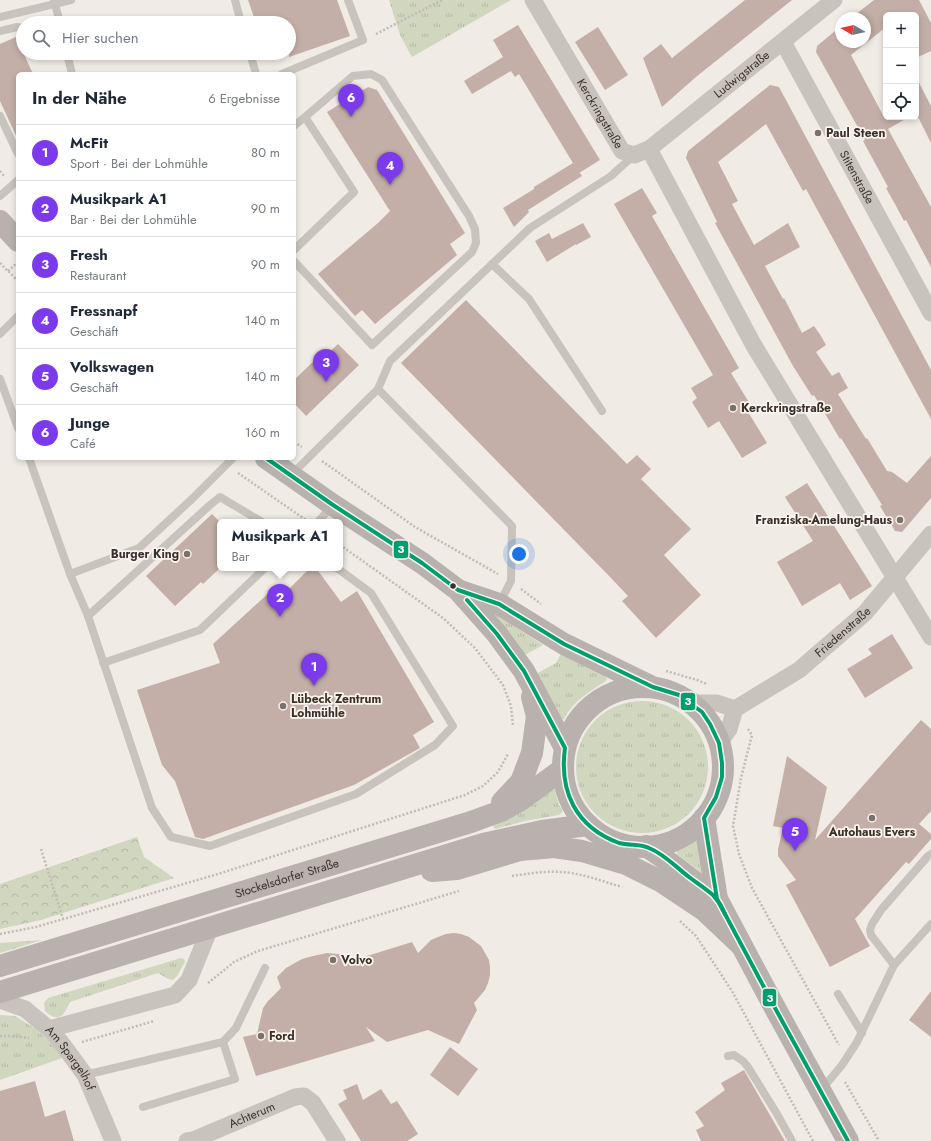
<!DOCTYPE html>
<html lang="de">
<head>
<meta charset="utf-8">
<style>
	:root { --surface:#fff; --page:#f2f2f3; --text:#1f2937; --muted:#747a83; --line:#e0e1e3; --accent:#7c3aed }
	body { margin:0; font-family:Jost,sans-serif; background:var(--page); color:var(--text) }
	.controls { position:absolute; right:12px; top:12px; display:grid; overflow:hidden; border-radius:6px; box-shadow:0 2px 6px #0003 }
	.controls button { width:36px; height:36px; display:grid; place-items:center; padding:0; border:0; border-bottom:1px solid var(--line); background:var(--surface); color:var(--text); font:20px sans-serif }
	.compass { position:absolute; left:835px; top:12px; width:36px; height:36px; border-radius:50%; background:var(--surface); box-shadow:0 2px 6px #0003; rotate:279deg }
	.you { position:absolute; left:519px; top:554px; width:14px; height:14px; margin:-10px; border:3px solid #fff; border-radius:50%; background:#1a73e8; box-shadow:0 0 0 6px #1a73e833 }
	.badge { display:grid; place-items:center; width:26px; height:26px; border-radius:50%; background:var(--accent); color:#fff; font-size:13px; font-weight:700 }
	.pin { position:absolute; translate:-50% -33px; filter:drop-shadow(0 1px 2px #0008) }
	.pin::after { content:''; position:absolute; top:21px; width:14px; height:12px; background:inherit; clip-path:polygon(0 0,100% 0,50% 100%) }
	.popup { position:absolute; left:217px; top:519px; width:126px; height:52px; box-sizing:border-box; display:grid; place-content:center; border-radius:6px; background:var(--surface); filter:drop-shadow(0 1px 3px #0005); font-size:13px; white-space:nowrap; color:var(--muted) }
	.popup b { font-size:15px; color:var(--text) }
	.popup::after { content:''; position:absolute; left:50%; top:100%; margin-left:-8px; border:8px solid transparent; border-top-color:var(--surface) }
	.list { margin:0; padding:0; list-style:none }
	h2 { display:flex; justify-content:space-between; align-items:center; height:52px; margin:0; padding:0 16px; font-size:17px }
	h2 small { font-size:13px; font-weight:400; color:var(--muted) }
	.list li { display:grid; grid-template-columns:26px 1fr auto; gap:12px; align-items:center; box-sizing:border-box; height:56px; padding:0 16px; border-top:1px solid var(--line) }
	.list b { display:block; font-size:15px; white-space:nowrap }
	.list p { margin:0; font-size:13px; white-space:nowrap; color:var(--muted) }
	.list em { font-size:13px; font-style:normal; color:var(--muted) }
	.icon { flex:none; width:22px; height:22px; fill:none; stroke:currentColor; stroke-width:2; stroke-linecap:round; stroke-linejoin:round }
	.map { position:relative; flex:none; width:931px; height:1141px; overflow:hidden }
	.search { position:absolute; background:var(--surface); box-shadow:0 2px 6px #0003; left:16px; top:16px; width:280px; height:44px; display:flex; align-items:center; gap:10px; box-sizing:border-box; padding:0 14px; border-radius:22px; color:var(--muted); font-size:15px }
	.panel { position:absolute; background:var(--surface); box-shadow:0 2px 6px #0003; left:16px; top:72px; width:280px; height:388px; border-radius:6px }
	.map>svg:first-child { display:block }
</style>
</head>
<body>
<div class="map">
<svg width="931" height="1141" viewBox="0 0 931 1141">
	<defs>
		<pattern id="grass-tufts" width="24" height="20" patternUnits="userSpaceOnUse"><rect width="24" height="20" fill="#d1d6bf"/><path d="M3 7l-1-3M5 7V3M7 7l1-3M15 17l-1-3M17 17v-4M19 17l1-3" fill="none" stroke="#b4b8a4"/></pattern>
		<pattern id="forest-crowns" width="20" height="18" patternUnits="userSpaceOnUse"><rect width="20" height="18" fill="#d1d6bf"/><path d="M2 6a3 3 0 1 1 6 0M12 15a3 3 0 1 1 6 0" fill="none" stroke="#b4b8a4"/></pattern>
	</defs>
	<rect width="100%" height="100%" fill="#f0ebe5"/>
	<g fill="url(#grass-tufts)">
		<polygon points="389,0 511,0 412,57 400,35"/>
		<polygon points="490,610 543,645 525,655"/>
		<path d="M561,654L605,676L607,679L606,681C590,691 573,701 564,719L560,720L536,674L556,663Z"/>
		<circle cx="642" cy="767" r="66"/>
		<polygon points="554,789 559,805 563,811 559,815 525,821 495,829 493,826 513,816"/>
		<polygon points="698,839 704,875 690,864 678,855 676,851 685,848"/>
		<path d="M181,958L184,959L185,962L177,976L173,980L168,979L158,973L70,1002C64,1015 59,1024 45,1011L44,1003L48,998Z"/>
		<polygon points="0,1015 15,1016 36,1029 65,1057 0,1080"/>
	</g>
	<g fill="url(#forest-crowns)">
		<polygon points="137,837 144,857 174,878 41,920 0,929 0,884"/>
		<polygon points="42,940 0,953 0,943"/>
	</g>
	<g fill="#c3afa7">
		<polygon points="248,0 337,0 350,36 289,57 289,23 256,23"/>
		<polygon points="745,0 792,0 696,77 662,107 643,58 661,44 672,58"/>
		<polygon points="874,0 919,0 931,23 931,51 916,58 916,15 886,15 886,27 851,55 884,117 909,117 888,129 931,207 931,267 906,220 904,221 895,204 886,188 888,187 863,141 865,140 816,52 817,46 841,26 841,42 865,42 865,18 851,18"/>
		<polygon points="518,25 600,160 579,173 519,74 515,77 511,71 472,94 464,81 503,57 493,40"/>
		<polygon points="598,27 628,75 605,90 575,42"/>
		<polygon points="16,37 33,74 18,74 18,140 0,101 0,44"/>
		<polygon points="916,77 931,106 931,143 916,113"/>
		<polygon points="770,85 779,87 931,370 931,419 806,189 803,191 766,124 718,162 738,201 732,204 754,245 788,223 800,247 765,266 783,299 784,298 802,333 814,326 821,336 826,345 816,352 832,376 839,372 848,388 838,394 866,439 867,438 887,471 892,472 907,483 931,456 931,498 902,532 895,531 880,506 882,505 841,438 840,439 814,395 812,396 793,366 715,223 717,222 686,158 688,151"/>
		<polygon points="368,87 377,90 465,233 450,244 457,255 375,324 362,310 355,316 318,274 378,223 390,211 327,112"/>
		<polygon points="573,163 582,176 528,210 529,212 514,227 503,208 534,189 534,187"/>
		<polygon points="642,188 657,213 652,216 739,368 731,373 750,404 745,407 767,443 742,458 719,421 708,428 692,402 697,398 691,388 713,375 614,204"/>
		<polygon points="583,223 591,237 576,245 576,244 547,262 535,241 549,233 552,239"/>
		<polygon points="466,300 627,464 637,455 651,469 641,479 691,529 664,555 701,595 656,638 622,601 628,596 612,579 401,363"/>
		<polygon points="338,344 359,365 306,416 294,403 294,380 317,358 320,361"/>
		<polygon points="807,483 872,586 850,600 840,583 802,606 777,562 813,541 785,497"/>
		<polygon points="212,514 220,522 220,568 203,584 201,582 175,606 146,576"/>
		<polygon points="310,568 316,568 341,602 357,591 434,722 413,735 420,748 354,785 203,839 195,837 175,781 162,765 137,690 220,663 213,644 273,589 278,600"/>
		<polygon points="892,634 913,668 865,698 847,669 872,654 868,649"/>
		<polygon points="921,720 931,729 931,811 919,824 931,834 931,839 909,864 906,862 855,919 870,946 830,967 786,885 796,880 778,856 778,849 783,828 773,826 787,756 827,787 815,840"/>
		<polygon points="454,933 461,934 469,937 481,946 489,960 490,967 490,975 488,983 485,990 474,1003 477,1010 459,1044 428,1030 387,1042 366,1027 375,1041 256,1076 243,1037 257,1034 263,1008 268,1001 281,988 277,977 286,968 302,959 313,956 327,953 350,955 351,961 412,942 418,953 431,940 438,937 446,934"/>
		<polygon points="931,991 931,1037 909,1020"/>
		<polygon points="450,1047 478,1069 458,1096 430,1075"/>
		<polygon points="744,1070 760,1098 785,1141 701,1141 696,1130 704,1126 695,1112 725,1090 721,1083"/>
		<polygon points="35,1081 45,1117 65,1110 74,1141 0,1141 0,1091"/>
		<polygon points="357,1084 363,1100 381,1089 391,1104 397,1101 418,1134 407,1141 361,1141 338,1104 347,1099 343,1090"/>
	</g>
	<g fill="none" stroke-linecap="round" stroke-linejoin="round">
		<g stroke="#c2bbb6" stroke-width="2.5" stroke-dasharray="2 2" stroke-linecap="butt">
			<polyline points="376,34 442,0"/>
			<polyline points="0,171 4,176"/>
			<polyline points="0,263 18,281"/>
			<polyline points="8,271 18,262"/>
			<polyline points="294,442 302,447"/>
			<polyline points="322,461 415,527 498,574"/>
			<polyline points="238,473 306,520"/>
			<polyline points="340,545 443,618 475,648 503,685 511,706 513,726"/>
			<polyline points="521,589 541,604"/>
			<polyline points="666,671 697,680 707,684"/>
			<polyline points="748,729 752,735 741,778 733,826 739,854 752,888 839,1045"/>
			<polyline points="41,849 63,919"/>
			<path d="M512,876C531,873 551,870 571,873C589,876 605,882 622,887"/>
			<polyline points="680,921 696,936 732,991 813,1141"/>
			<polyline points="0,934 36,927 218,874 465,795 483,786 498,772 508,754"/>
			<polyline points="208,983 234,962 258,951 459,891"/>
			<polyline points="0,1036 7,1036 29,1038"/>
			<polyline points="82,1042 154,1021"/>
			<polyline points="845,1082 879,1141"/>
		</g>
		<g stroke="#c9c3be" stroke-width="8">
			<polyline points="54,0 60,23"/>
			<polyline points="235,0 241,23"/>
			<polyline points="0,17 71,0"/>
			<polyline points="0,31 17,27 23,28"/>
			<polyline points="67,53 72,74"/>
			<polyline points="250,53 256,74"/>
			<polyline points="282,74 363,40 348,0"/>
			<polyline points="0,116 18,154"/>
			<polyline points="294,126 305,117 354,192 294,250"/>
			<polyline points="0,196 18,180"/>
			<polyline points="294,261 372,345 472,252 476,243 475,229 469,216 382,80 371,74 353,76 305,117"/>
			<polyline points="492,264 529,299 602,411"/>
			<polyline points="0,334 18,316"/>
			<polyline points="0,379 18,428"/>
			<polyline points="378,389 390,361 530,228 611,176 634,155"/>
			<polyline points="29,458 70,574 88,616 152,808 171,837 210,846 356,794 435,745 453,726 371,593 337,568"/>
			<polyline points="291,475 378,389 512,526 511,581 499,604"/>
			<polyline points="318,522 332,506"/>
			<polyline points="70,574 139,548 192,499 233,458"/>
			<polyline points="88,616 210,505 220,497 262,522"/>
			<polyline points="103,663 200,630 265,568"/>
			<polyline points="894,965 871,935 870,930 872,924 881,910 928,856 931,854"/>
			<polyline points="838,994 862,1033"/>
			<polyline points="728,1056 734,1055 743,1061 748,1067 777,1114 792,1141"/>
			<polyline points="85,1075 223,1042 236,1028 265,968"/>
			<polyline points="822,1089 842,1065 857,1042 894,965 931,924"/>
			<polyline points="143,1107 235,1079 223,1042"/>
		</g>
		<g stroke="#c9c3be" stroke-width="17">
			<path id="s1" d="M533,0L622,151L634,155L649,149L834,0"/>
			<path id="s2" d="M783,42L931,313"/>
			<polyline points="649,149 753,344 931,637"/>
			<polyline points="691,703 717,703 735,709"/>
			<path id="s3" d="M719,743L729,729L735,709L799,670L865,613L931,534"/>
			<path id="s4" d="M0,1000L25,1009L49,1029L60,1041L85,1075L113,1141"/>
			<polyline points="49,1029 175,995 189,980 210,928"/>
			<path id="s5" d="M187,1141L193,1140L295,1097L304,1096L313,1103L337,1141"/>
		</g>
		<g stroke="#b8b1ad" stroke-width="22">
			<polyline points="0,221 18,241"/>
			<polyline points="266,458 333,505 422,563 458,590 497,634 524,671 565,748"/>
			<polyline points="460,591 499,604 564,644 652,687"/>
			<circle cx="643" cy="767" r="80"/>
			<polyline points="502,802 521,782 532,753 537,716 532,697"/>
			<polyline points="704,818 717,899 775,1008 848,1141"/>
			<polyline points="646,846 662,857 717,899"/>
			<polyline points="432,871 457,869 520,850 554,847 582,851 626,864 662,882 704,910 741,945"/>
			<path id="s6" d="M0,966L471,822L501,811L519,801L563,769"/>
			<polyline points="0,992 483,844 542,831 588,825"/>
		</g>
		<g stroke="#fbf5ee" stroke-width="7">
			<g id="bus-1">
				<polyline points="266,458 333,505 422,563 458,590 499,604 564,644 653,687 679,695 702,712 710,724 719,743 722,763 722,777 716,797 704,818 717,899 775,1008 848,1141"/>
				<path d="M467,600L497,634L524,671L565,748C559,792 576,827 619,843C629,846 640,843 649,848C664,854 676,867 689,877C697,883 705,888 713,895L720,904L725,914"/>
			</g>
		</g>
		<use href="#bus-1" stroke="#009f6f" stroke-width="4"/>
	</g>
	<g fill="#7a716c" stroke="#fbf5ee" stroke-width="1.5">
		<circle cx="818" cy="133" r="4"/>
		<circle cx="733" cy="408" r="4"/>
		<circle cx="900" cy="520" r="4"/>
		<circle cx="187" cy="554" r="4"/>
		<circle cx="283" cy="706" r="4"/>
		<circle cx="872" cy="818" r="4"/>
		<circle cx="333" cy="960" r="4"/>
		<circle cx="261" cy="1036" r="4"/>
	</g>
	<circle fill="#3b302b" stroke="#fbf5ee" stroke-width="1.5" cx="453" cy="586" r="3.5"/>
	<g text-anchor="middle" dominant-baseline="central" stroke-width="3.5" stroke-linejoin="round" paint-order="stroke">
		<g font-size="12" fill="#3b302b" stroke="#fbf5ee">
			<text stroke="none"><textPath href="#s1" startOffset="323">Ludwigstraße</textPath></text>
			<text stroke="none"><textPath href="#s1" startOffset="132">Kerckringstraße</textPath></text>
			<text stroke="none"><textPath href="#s2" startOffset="154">Stitenstraße</textPath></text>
			<text stroke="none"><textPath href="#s3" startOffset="171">Friedenstraße</textPath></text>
			<text stroke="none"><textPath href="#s6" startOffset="300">Stockelsdorfer Straße</textPath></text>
			<text stroke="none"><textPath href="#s4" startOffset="94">Am Spargelhof</textPath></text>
			<text stroke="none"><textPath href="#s5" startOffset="70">Achterum</textPath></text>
		</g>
		<g font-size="12" font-weight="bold" fill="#3b302b" stroke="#fbf5ee" text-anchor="start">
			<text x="826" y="133">Paul Steen</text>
			<text x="741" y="408">Kerckringstraße</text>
			<text x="892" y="520" text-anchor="end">Franziska-Amelung-Haus</text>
			<text x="179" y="554" text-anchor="end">Burger King</text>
			<text x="291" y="699">Lübeck Zentrum<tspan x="291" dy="14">Lohmühle</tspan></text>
			<text x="872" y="832" text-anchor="middle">Autohaus Evers</text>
			<text x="341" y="960">Volvo</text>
			<text x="269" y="1036">Ford</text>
		</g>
	</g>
	<g stroke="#fbf5ee" stroke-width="1.5">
		<rect x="393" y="540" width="16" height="19" rx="4" fill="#009f6f"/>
		<rect x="680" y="692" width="16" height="19" rx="4" fill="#009f6f"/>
		<rect x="762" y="988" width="15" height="19" rx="4" fill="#009f6f"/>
	</g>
	<g font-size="11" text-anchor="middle" font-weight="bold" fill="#fff">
		<text x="401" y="553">3</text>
		<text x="688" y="705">3</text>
		<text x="770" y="1002">3</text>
	</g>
</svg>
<div class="controls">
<button>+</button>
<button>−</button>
<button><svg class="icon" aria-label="locate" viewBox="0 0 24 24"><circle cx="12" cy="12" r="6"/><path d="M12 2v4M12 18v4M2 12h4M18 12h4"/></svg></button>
</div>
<svg class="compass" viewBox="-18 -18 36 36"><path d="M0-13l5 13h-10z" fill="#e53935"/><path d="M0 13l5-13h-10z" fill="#747a83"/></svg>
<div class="you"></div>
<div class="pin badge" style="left:314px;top:686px">1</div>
<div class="pin badge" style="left:280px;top:617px">2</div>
<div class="popup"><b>Musikpark A1</b>Bar</div>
<div class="pin badge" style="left:326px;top:382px">3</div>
<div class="pin badge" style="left:390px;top:185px">4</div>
<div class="pin badge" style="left:795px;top:851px">5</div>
<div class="pin badge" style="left:351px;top:117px">6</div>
<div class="search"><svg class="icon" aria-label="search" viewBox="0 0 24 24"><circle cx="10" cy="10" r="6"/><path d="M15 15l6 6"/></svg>Hier suchen</div>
<section class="panel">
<h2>In der Nähe<small>6 Ergebnisse</small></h2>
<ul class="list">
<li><span class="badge">1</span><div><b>McFit</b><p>Sport · Bei der Lohmühle</p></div><em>80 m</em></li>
<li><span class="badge">2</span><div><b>Musikpark A1</b><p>Bar · Bei der Lohmühle</p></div><em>90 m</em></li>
<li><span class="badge">3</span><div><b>Fresh</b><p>Restaurant</p></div><em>90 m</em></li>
<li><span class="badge">4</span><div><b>Fressnapf</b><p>Geschäft</p></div><em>140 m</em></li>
<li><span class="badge">5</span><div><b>Volkswagen</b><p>Geschäft</p></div><em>140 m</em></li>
<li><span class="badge">6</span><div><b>Junge</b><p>Café</p></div><em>160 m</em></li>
</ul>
</section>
</div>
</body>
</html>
